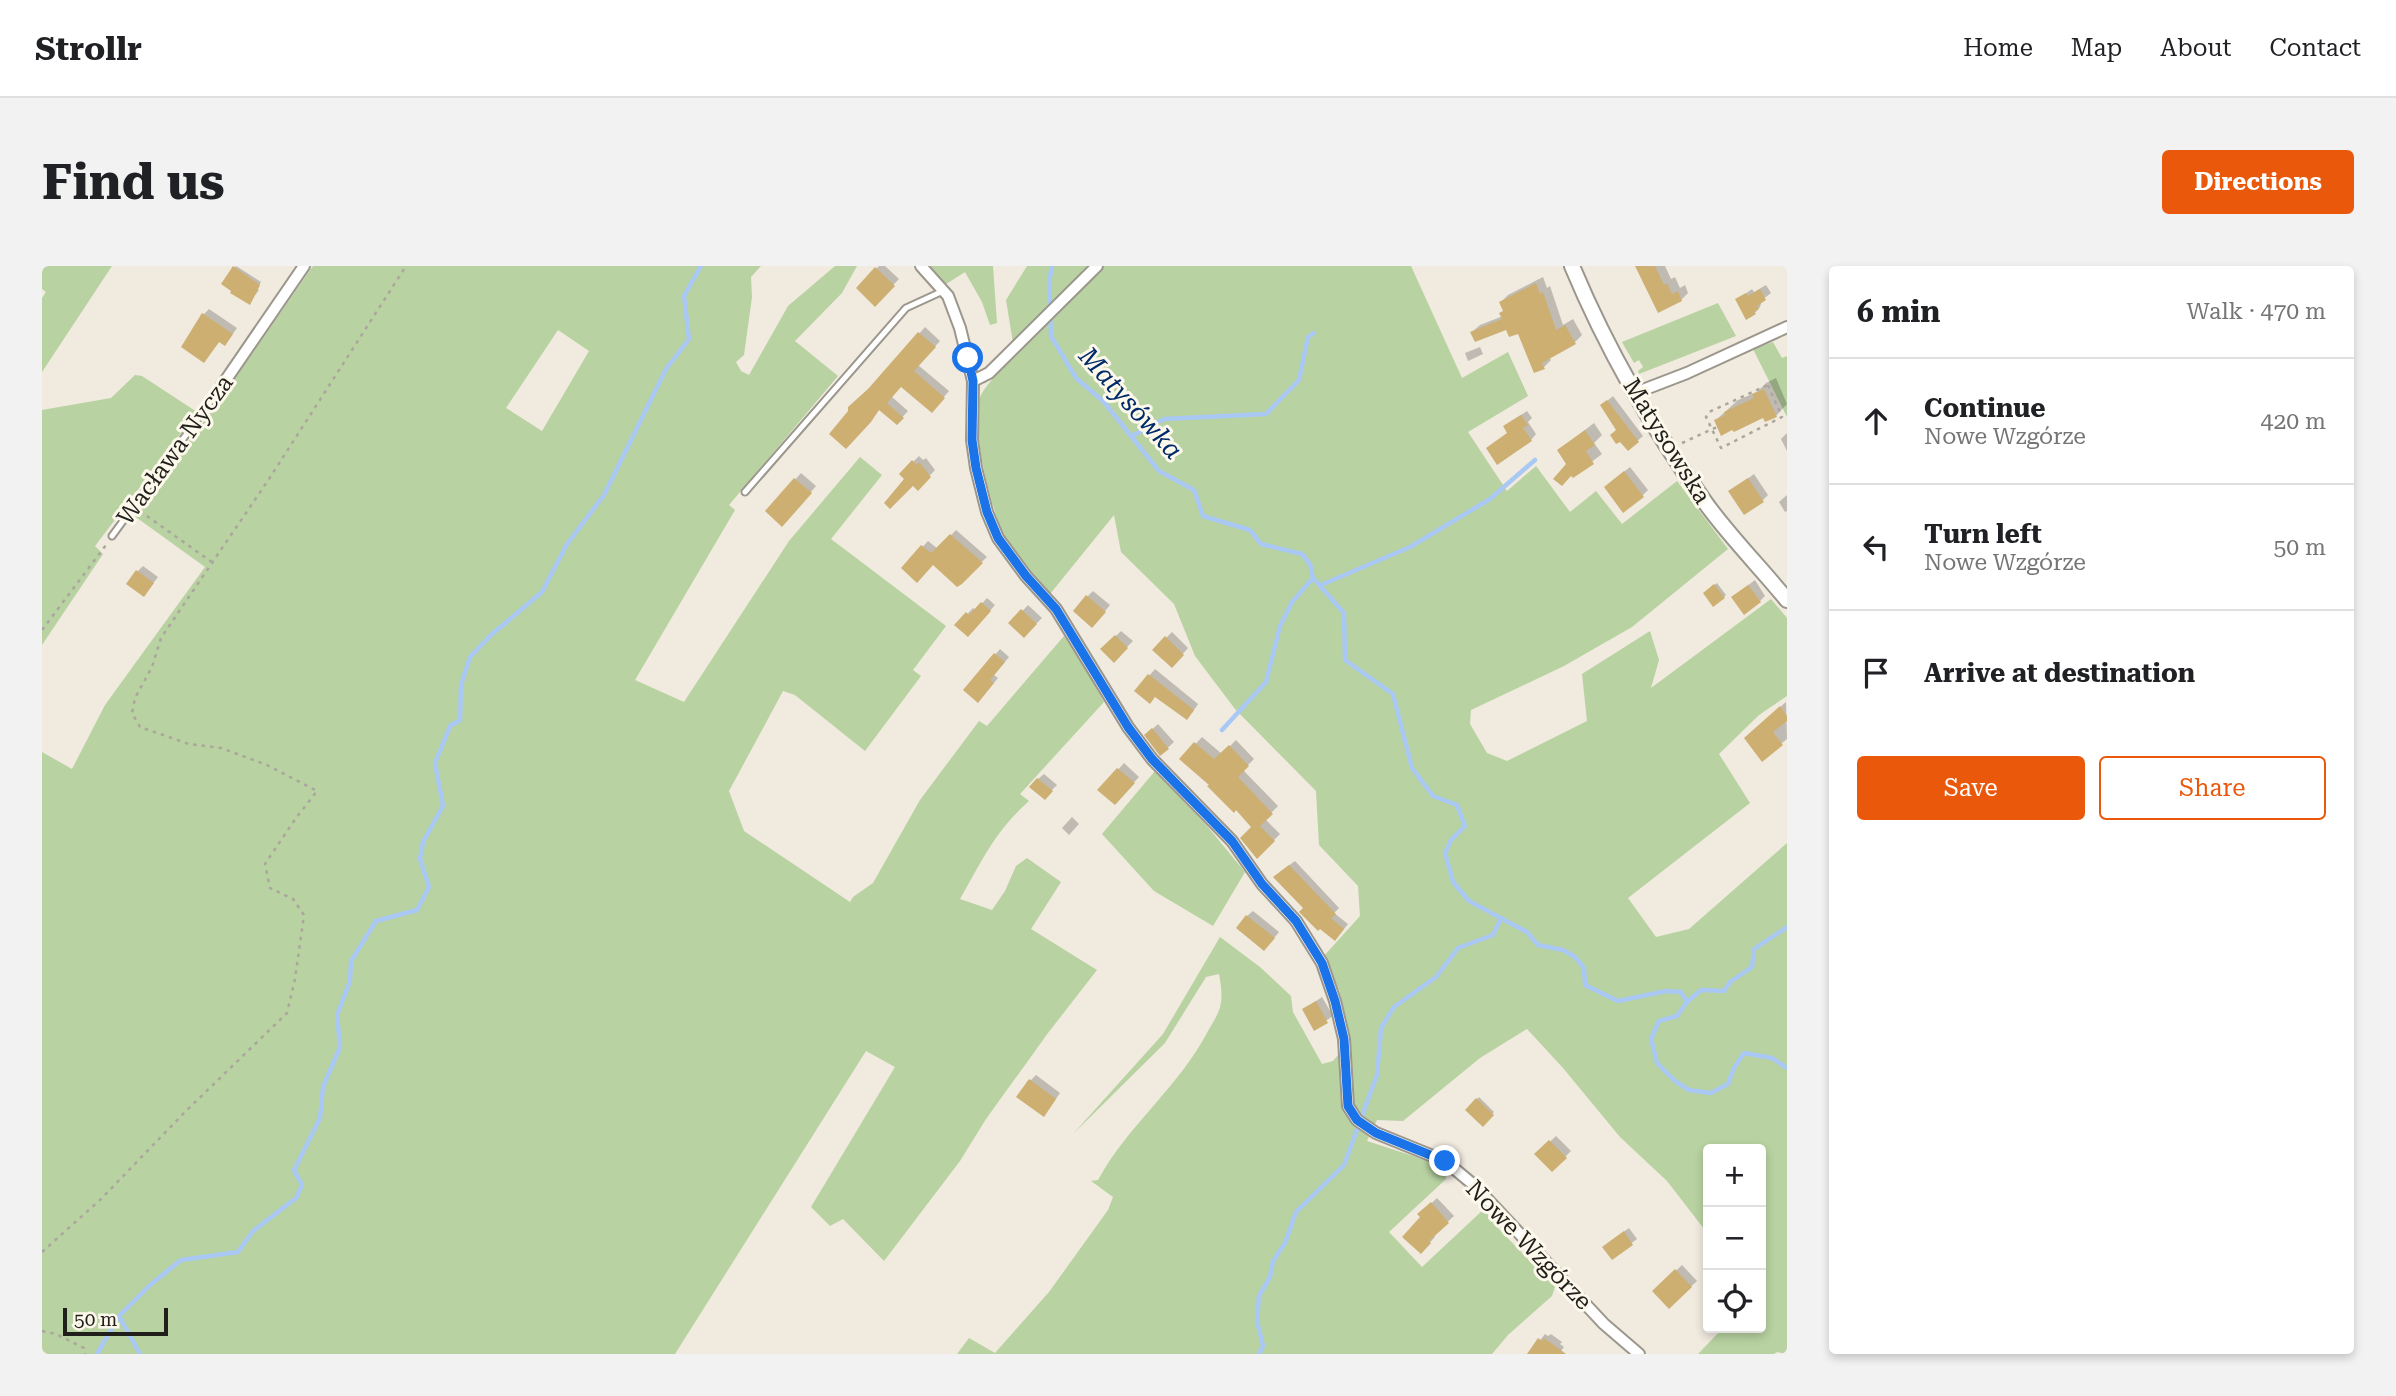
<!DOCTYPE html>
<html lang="en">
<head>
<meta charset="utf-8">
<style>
	:root { --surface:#fff; --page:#f2f2f2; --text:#202124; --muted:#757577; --line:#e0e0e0; --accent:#ea580c }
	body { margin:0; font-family:"Roboto Serif",serif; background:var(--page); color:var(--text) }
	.controls { position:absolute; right:21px; bottom:21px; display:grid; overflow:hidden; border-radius:7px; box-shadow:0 4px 10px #0003 }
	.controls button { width:63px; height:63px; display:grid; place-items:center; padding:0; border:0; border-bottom:2px solid var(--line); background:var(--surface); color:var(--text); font:35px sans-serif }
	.scale { position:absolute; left:21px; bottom:18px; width:105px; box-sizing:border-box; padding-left:7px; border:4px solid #211f1b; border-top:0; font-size:19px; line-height:24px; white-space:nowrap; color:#211f1b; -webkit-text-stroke:5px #fdf8ec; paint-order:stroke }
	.stop { position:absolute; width:21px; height:21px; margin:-16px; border:5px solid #1a73e8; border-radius:50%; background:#fff }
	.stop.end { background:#1a73e8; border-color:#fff; box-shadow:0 2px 7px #0008 }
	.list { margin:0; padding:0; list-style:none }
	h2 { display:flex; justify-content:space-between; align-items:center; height:91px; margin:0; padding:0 28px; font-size:30px }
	h2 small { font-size:23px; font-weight:400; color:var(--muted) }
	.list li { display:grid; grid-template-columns:46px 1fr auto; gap:21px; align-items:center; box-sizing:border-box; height:126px; padding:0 28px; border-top:2px solid var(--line) }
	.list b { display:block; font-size:26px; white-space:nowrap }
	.list p { margin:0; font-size:23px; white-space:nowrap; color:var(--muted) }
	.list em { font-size:23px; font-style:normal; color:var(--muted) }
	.actions { display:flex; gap:14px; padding:21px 28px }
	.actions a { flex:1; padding:16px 0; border:2px solid var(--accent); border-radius:7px; text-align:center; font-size:24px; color:var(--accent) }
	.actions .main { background:var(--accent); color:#fff }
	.icon { flex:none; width:38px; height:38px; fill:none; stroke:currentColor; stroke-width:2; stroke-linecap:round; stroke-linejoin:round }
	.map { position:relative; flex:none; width:1745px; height:1088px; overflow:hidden; border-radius:7px }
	header { display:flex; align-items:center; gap:42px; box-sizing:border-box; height:98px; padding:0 35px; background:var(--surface); border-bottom:2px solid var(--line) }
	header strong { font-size:33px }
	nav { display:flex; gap:38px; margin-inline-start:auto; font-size:24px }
	.intro { display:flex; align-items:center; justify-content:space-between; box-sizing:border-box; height:168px; padding:0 42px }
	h1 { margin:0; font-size:49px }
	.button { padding:18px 32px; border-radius:7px; background:var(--accent); color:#fff; font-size:24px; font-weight:700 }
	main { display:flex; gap:42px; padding:0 42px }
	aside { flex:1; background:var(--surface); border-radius:7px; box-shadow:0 4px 10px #0003 }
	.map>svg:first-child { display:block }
</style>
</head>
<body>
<header>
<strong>Strollr</strong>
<nav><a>Home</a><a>Map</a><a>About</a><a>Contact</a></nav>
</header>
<div class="intro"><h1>Find us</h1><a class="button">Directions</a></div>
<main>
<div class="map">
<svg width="1745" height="1088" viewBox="0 0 1745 1088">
	<rect width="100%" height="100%" fill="#f0eadf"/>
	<g fill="#b8d2a1" fill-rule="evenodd">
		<polygon points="0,0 70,0 0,106 0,32 4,26 0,23"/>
		<path d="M271,0H719L709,11L710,31L702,89L694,96L699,105L707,109L746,40L793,0H815L800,27L753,75L796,110L687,239L693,244L593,414L642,436L747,275L818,191L840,209L789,273L904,360L871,404L879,410L823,485L753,429L741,425L687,525L702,565L808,636L811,631L831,617L878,534L937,455L945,460L1022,370L1034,385L1062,436L978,528L987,535C952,566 940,595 918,633L950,644L963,625L974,600L985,592L1019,616L989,663L1055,704L1006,767L944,853L918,895L842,995L801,953L788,960L769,941L853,801L824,785L633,1088H0V486L30,503L63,439L163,301L91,249L177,135ZM516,64L547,85L500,165L464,142Z"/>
		<polygon points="889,0 951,0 955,57 948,59 940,36 923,6 904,18 888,2"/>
		<path d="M985,0H1369L1420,112L1466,86L1486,130L1426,166L1465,225L1494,200L1528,246L1554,225L1580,258L1635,215L1686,283L1590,361L1522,400L1429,444L1428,458L1445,487L1465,495L1545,455L1540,408L1608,365L1617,394L1609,422L1729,333L1745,352V430L1717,449L1677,488L1708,537L1586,632L1614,671L1647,663L1745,577V1088L1735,1086L1732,1088H1656L1681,1062H1719V883H1666V968L1625,915L1578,871L1521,802L1485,763L1438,792L1361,855L1335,854L1325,875L1402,900L1404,913L1347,966L1380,1001L1442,943L1453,959L1513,1021L1510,1030L1466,1069L1450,1088H915L927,1072L953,1087L1007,1026L1066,944L1071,931L1049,915L1056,914C1086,859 1137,821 1166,765C1170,758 1176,749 1178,741C1181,730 1179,719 1177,708L1164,711L1123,777L1031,868L1121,768L1178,671L1218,701L1249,730L1251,746L1280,798L1291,795L1309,774L1297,724L1281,691L1318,650L1316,620L1277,579L1274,525L1193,443L1153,390L1132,338L1079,286L1072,249L1008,328C994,310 975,293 964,273C950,249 927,156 938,131C944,118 963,100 973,89L964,34Z"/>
		<polygon points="1676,37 1694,70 1597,108 1596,105 1601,101 1597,94 1592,97 1580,76"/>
		<polygon points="1731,76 1740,92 1745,90 1745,151 1711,83"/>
		<polygon points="93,109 100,110 155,146 53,280 61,288 0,379 0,144 69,132"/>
		<polygon points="1113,505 1165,560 1203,606 1171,660 1112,625 1060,568"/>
	</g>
	<g fill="#0003">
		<polygon points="194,0 219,16 215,23 217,24 208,36 181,17"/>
		<polygon points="837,0 843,0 857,13 833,38 816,22"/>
		<polygon points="1595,0 1623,0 1629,13 1633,11 1638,22 1643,19 1646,27 1639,34 1616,45"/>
		<polygon points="1501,11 1505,22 1508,20 1521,59 1531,53 1540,69 1533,76 1507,91 1509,94 1502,101 1477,65 1465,61 1430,66 1438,59 1461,50 1463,44 1459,36 1466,29"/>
		<polygon points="1724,19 1729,27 1720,34 1718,41 1713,47 1695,34 1710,23 1712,26"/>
		<polygon points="167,43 195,62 188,72 178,75 162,95 162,48"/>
		<polygon points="883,61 898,75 876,99 907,125 895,139 859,119 849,130 866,145 855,157 839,142 804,180 829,122"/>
		<polygon points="1438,81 1441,88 1426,95 1423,87"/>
		<polygon points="1734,112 1745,138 1734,150 1722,150 1691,162 1674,154 1696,134 1715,126 1724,117"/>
		<polygon points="1571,130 1601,170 1586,183 1579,173 1565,135"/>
		<polygon points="1485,145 1490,152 1486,156 1494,168 1489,174 1467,166 1469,155"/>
		<polygon points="1552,157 1560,169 1552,177 1560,188 1531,210 1517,184"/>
		<polygon points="1745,167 1745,185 1739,173"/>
		<polygon points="877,190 881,194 884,192 893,204 876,222 859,208"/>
		<polygon points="1588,201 1606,224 1600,230 1569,216"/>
		<polygon points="759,207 774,220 746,253 725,245"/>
		<polygon points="1712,208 1726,229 1721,234 1689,225"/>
		<polygon points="1745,229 1745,245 1743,246 1737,236"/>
		<polygon points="914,264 945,291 915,319 892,296 861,302 886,275 896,283"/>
		<polygon points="101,300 116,311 102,329 95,306"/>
		<polygon points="1713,314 1723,330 1718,335 1697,326"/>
		<polygon points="1675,317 1684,329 1682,331 1663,327"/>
		<polygon points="1051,325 1068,339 1056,354 1045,331"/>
		<polygon points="945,332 953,339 932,363 915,359 931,342 934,344"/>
		<polygon points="986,339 1000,352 982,370 969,357"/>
		<polygon points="1079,365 1091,375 1072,394 1061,383"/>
		<polygon points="1130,366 1146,382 1130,400 1113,383"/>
		<polygon points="958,383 967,391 952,409 956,412 941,430 923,424"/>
		<polygon points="1113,403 1156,438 1150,447 1114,429 1094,425"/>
		<polygon points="1744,436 1745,473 1720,493 1710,466"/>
		<polygon points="1116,458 1132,476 1119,488 1104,469"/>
		<polygon points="1160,471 1180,488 1194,474 1212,493 1201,504 1236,540 1223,553 1238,568 1215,591 1212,561 1140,493"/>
		<polygon points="1082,497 1097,511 1073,537 1058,523"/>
		<polygon points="1002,508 1015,519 1008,526 996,513"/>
		<polygon points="1030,551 1037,558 1027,569 1020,562"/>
		<polygon points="1253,595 1297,642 1292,647 1306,658 1298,668 1278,661 1238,606"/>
		<polygon points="1211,645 1237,666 1228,677 1205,650"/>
		<polygon points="1280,731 1291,750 1273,762 1262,743"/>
		<polygon points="994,809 1018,827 1007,843 988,815"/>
		<polygon points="1437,831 1452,846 1441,858 1426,844"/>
		<polygon points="1514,870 1529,885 1510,904 1495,888"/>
		<polygon points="1395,932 1412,950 1391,969 1393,971 1379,986 1381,951 1378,948"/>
		<polygon points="1587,962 1595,973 1570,992 1567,976"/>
		<polygon points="1640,999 1655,1015 1627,1041 1613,1025"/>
		<polygon points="1503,1068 1506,1070 1509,1068 1520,1076 1518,1078 1522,1081 1517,1088 1487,1088"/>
	</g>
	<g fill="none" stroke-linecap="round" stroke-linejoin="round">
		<g stroke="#aac8f4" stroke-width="4.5">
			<polyline points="1010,0 1007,15 1009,70 1034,112 1061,135 1117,205 1152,224 1161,250 1208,264 1219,278 1260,288 1268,298 1271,312 1302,347 1303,394 1351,428 1370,502 1391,530 1415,539 1423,560 1409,574 1403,587 1411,616 1427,635 1485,666 1496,679 1521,684 1533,691 1542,702 1543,719 1576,735 1624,725 1639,726 1645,736 1635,750 1617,755 1609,773 1615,797 1633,815 1647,824 1669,827 1686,818 1692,802 1702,787 1730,792 1745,802"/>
			<polyline points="1090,170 1122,153 1224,148 1257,114 1266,71 1272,67"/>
			<polyline points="1279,319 1368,281 1448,233 1493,194"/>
			<polyline points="1180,464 1224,416 1238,360 1250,336 1271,312"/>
			<polyline points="1645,736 1659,724 1682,725 1688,716 1710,701 1712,683 1745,661"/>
			<polyline points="55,1088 77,1050"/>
			<polyline points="98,1088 77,1050 108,1019 139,994 196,986 211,965 254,932 260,919 252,904 278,852 281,821 298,781 295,749 308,715 309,695 334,655 375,644 387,621 378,593 381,576 401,540 393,497 408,460 418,454 419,419 428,391 449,369 500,326 525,278 562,229 624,103 647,73 642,30 659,0"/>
			<polyline points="1217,1088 1221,1080 1215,1055 1217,1030 1228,1011 1231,995 1243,977 1254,946 1302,899 1335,809 1339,762 1352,741 1394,711 1416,682 1451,669 1459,652"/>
		</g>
	</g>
	<g fill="#cdaf71">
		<polygon points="191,0 218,19 208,39 188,27 189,25 179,18"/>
		<polygon points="1593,0 1613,0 1622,19 1625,17 1630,28 1636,25 1640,35 1616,47"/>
		<polygon points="833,1 853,20 833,41 814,22"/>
		<polygon points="1494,17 1498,28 1501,26 1514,64 1523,59 1534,78 1500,97 1503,103 1492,107 1476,68 1467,71 1464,64 1433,76 1428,66 1460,53 1457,47 1461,45 1457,36"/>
		<polygon points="1718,23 1724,34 1715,40 1717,43 1712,46 1714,48 1704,54 1693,33 1704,27 1706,30"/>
		<polygon points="160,47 191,68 183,80 177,76 162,97 139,81"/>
		<polygon points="876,66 894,81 872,105 903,132 890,147 859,121 845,137 862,152 855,159 837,144 829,156 804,183 787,168 806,145 806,141 826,123"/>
		<polygon points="1722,123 1735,151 1723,156 1721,152 1692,166 1690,164 1679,170 1672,154 1683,149 1682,146 1712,132 1710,128"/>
		<polygon points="1565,134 1597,176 1586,185 1578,176 1574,178 1568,169 1574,164 1558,139"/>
		<polygon points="1479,149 1486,159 1481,162 1490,175 1455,199 1444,182 1465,167 1461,160"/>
		<polygon points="1543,164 1553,179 1544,185 1552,198 1531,212 1529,210 1520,220 1511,213 1524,198 1515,184"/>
		<polygon points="870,194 875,199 877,196 889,211 876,225 871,220 848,243 842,237 862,213 857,208"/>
		<polygon points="1582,205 1602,231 1581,247 1562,221"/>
		<polygon points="752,212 770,227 740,261 723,245"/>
		<polygon points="1706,212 1722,236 1702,249 1686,225"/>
		<polygon points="908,268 941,297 920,318 915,321 891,299 875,317 859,302 879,279 889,287"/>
		<polygon points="94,304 112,317 102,331 84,318"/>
		<polygon points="1672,318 1683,332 1671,341 1661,327"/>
		<polygon points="1706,319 1719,336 1702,349 1689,331"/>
		<polygon points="1044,329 1064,346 1050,362 1031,345"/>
		<polygon points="939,336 949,345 926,371 912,359 924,346 927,349"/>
		<polygon points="979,343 995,358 982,372 966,357"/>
		<polygon points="1073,369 1086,382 1072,397 1058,383"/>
		<polygon points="1123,370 1142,389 1130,402 1110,384"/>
		<polygon points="952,387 963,396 948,414 952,417 936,437 921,424"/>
		<polygon points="1106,408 1152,444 1145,454 1113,431 1108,438 1092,425"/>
		<polygon points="1738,440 1745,450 1745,455 1731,466 1741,479 1720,496 1702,472"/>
		<polygon points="1110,462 1127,483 1118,490 1102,469"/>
		<polygon points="1152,476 1172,493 1187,479 1207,500 1196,511 1231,548 1218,560 1233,575 1215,593 1198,572 1209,561 1194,544 1192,547 1165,520 1167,519 1137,493"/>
		<polygon points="1075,502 1093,517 1073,539 1055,524"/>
		<polygon points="995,512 1011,525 1003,534 987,521"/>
		<polygon points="1247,599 1294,648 1289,652 1302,663 1293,675 1278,663 1276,665 1257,646 1261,642 1231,611"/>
		<polygon points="1204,649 1233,672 1222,685 1194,662"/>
		<polygon points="1274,735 1286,757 1272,765 1260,743"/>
		<polygon points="987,813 1014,833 1002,851 974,831"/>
		<polygon points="1434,832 1452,849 1441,861 1423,844"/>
		<polygon points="1507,874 1525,892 1510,906 1492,888"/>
		<polygon points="1389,936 1407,957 1387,975 1389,977 1379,988 1360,971 1378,951 1375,948"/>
		<polygon points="1582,965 1591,979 1570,994 1560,981"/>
		<polygon points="1633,1003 1650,1021 1627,1043 1610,1025"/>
		<polygon points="1496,1072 1500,1075 1502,1072 1524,1088 1485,1088"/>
	</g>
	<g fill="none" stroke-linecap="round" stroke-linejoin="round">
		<g stroke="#9c978d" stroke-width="9">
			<g id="service">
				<polyline points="703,226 864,42 901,25"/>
				<polyline points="70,270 179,121"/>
			</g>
		</g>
		<g stroke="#9c978d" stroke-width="14">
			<g id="minor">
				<polyline points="879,0 906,30 918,62 931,115 930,174 934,202 945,246 956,272 984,310 1014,343 1086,461 1110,493 1190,575 1220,618 1254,655 1280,697 1293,735 1302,773 1306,840 1315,854 1334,867 1403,895 1433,920 1562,1058 1597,1088"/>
				<polyline points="931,115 947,107 1055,0"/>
				<polyline points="179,121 262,0"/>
				<polyline points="1593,127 1645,107 1745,61"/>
			</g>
		</g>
		<g stroke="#9c978d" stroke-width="18">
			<path id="tertiary" d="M1530,0C1565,84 1612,165 1665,239C1689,272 1719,302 1745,334"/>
		</g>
		<g stroke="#aba69e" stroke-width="2.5" stroke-dasharray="3.5 5" stroke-linecap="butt">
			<polygon points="1726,119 1740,151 1679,182 1664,151 1667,146"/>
			<polyline points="1640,177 1675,161"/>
			<polyline points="98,245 171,297"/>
			<polyline points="0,364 64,279"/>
			<polyline points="0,986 59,933 143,846 245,747 253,713 262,649 251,633 228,622 223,598 254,552 275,525 225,499 179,482 147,478 98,461 90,447 93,432 110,401 119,372 227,213 364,0"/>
			<polyline points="0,1065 14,1068 42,1082 43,1088"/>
		</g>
		<use href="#service" stroke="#fff" stroke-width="5"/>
		<use href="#minor" stroke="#fff" stroke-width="10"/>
		<use href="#tertiary" stroke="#fff" stroke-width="14"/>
	</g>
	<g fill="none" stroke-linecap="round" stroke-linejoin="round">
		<polyline stroke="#1a73e8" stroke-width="9" points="926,92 931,115 930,174 934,202 945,246 956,272 984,310 1014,343 1086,461 1110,493 1190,575 1220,618 1254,655 1280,697 1293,735 1302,773 1306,840 1315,854 1334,867 1403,895"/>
	</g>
	<g text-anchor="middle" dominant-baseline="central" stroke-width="6" stroke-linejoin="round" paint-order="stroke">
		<g font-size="24" fill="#211f1b" stroke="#fdf8ec">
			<text transform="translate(1625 175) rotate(58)">Matysowska</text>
			<text transform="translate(133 184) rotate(-54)">Wacława Nycza</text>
			<text transform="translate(1487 979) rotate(46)">Nowe Wzgórze</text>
		</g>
		<g font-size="26" font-style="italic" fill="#002b68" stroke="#fdf8ec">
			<text transform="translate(1089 137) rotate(48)">Matysówka</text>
		</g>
	</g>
</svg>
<div class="controls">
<button>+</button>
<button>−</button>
<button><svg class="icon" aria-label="locate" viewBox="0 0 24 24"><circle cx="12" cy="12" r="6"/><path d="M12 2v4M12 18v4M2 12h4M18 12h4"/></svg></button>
</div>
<div class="scale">50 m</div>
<div class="stop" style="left:926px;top:92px"></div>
<div class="stop end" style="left:1403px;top:895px"></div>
</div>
<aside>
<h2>6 min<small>Walk · 470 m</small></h2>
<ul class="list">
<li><svg class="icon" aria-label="ahead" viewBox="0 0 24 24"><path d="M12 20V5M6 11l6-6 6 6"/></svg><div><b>Continue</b><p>Nowe Wzgórze</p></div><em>420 m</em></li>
<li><svg class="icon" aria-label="left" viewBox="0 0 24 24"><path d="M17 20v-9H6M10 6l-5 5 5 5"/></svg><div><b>Turn left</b><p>Nowe Wzgórze</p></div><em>50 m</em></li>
<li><svg class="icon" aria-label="arrive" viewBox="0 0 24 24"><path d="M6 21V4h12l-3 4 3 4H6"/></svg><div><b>Arrive at destination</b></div></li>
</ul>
<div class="actions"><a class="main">Save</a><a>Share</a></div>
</aside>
</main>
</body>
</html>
